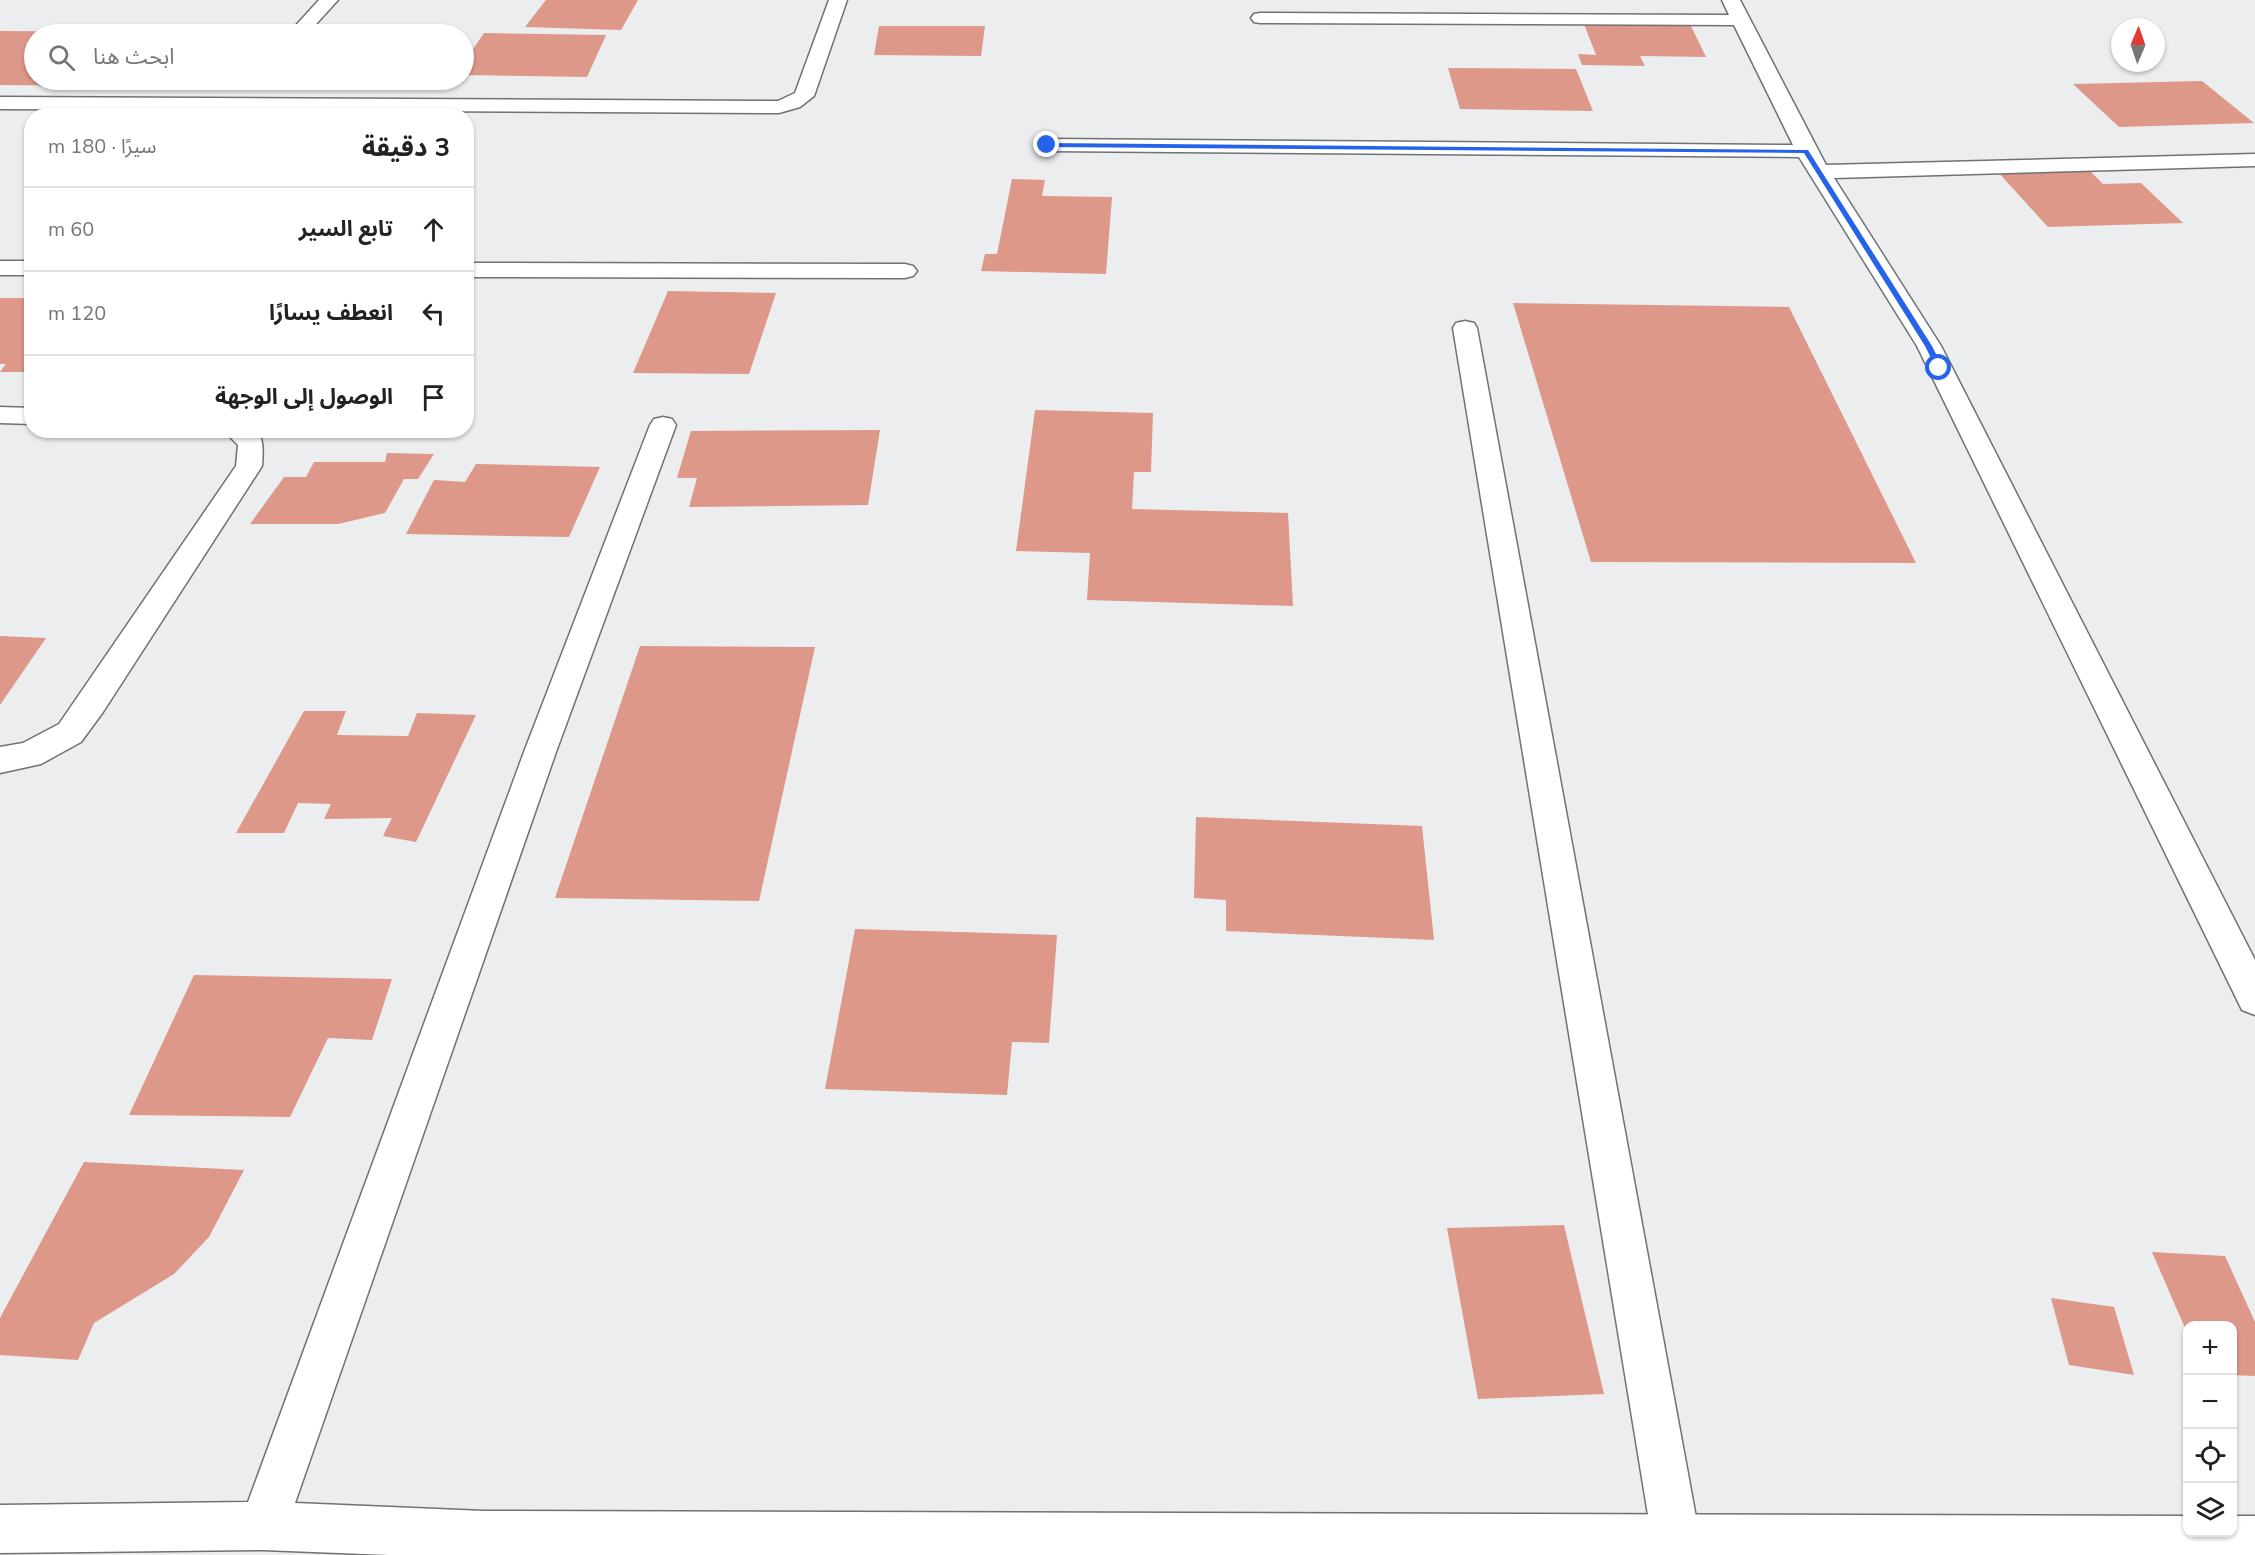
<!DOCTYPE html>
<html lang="ar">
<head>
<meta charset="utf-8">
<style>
	:root { --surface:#fff; --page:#f6f6f6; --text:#222; --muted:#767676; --line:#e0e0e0 }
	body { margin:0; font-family:"Nunito Sans","Noto Sans Arabic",sans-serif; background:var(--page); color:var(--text); direction:rtl }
	.controls { position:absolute; right:18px; bottom:18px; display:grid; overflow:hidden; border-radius:12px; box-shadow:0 2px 4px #0004 }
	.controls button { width:54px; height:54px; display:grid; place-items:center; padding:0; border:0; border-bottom:2px solid var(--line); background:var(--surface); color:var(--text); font:30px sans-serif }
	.compass { position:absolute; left:2111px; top:18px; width:54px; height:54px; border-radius:50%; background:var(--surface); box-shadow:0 2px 4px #0004; rotate:2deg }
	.stop { position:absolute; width:18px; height:18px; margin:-14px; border:4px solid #2563eb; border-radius:50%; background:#fff }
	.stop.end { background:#2563eb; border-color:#fff; box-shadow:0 2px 6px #0008 }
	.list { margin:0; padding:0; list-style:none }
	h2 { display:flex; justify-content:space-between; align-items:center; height:78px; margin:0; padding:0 24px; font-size:26px }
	h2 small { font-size:20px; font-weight:400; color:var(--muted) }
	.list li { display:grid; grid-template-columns:39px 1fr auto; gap:18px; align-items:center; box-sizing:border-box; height:84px; padding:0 24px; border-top:2px solid var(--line) }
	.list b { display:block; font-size:22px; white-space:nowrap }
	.list em { font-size:20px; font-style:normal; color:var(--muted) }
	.icon { flex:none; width:33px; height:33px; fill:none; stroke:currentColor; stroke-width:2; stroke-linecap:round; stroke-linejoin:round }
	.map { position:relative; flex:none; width:2255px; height:1555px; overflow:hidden; direction:ltr }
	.search { position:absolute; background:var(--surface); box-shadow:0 2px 4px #0004; left:24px; top:24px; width:450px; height:66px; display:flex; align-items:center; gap:15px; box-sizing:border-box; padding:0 21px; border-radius:33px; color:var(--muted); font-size:22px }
	.panel { position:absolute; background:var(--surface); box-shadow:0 2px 4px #0004; left:24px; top:108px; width:450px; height:330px; border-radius:24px; direction:rtl }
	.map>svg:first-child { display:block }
</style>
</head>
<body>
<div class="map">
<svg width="2255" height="1555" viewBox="0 0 2255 1555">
	<rect width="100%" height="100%" fill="#ebedee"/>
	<g fill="#de9889">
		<polygon points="546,0 638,0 621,30 525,27"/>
		<polygon points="1584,24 1691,26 1706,57 1640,56 1645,66 1582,65 1578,54 1596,55"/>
		<polygon points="879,26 985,26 981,56 874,55"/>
		<polygon points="0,31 159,32 159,34 34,34 34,80 130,80 123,86 0,85"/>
		<polygon points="484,33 606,35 587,77 464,75 464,62"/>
		<polygon points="1448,68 1576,69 1593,111 1460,109"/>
		<polygon points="2202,81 2254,123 2119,127 2073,84"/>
		<polygon points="2088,169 2103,184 2141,183 2183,223 2048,227 1997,171"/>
		<polygon points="1012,179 1045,180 1042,196 1112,197 1106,274 981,271 985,254 997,254"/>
		<polygon points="668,291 776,293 749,374 633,373"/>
		<polygon points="0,298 32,298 32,372 0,372 6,364 0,364"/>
		<polygon points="1513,303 1789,307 1916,563 1591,562"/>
		<polygon points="1035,410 1153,413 1151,472 1134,472 1132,509 1288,513 1293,606 1087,600 1090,553 1016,551"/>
		<polygon points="880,430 868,505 689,507 697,478 677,478 691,431"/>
		<polygon points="387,453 434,454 418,479 404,479 385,513 338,524 250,524 284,477 306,477 314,462 385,462"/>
		<polygon points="476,464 600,467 569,537 406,534 434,480 465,482"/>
		<polygon points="0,636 46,638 0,705"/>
		<polygon points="640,646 815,647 759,901 555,898"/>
		<polygon points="304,711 346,711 337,735 408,736 417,713 476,715 416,842 383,836 392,818 324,819 331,804 298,803 284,833 236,833"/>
		<polygon points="1196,817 1422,826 1434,940 1226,931 1226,900 1194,898"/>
		<polygon points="855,929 1057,935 1049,1043 1012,1042 1007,1095 825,1089"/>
		<polygon points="194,975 392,979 372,1040 328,1038 290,1117 129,1115"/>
		<polygon points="84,1162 244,1170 209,1237 174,1274 94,1323 78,1360 0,1355 0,1318"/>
		<polygon points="1564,1225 1604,1394 1478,1399 1447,1228"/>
		<polygon points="2152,1252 2225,1256 2255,1322 2255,1376 2232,1375 2232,1326 2188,1326 2188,1335"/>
		<polygon points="2051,1298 2114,1307 2134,1375 2069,1365"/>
	</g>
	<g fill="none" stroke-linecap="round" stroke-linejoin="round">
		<g stroke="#707172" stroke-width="3">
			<polygon id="lane" points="1465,321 1474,323 1477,328 1700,1539 1693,1555 1659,1555 1652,1539 1453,328 1456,323"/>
		</g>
		<g stroke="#707172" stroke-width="3">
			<g id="street">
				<polygon points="319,0 338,0 307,34 288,34"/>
				<polygon points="829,0 847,0 814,96 800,107 779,113 0,109 0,97 778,101 795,93"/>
				<polygon points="1722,0 1740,0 1826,165 2255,154 2255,166 1834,178 1941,346 2255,960 2255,1015 2242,1010 1917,346 1799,157 1047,151 1040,149 1037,145 1040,141 1047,139 1793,145 1734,25 1260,23 1254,22 1251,18 1254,14 1260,13 1729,15"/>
				<rect x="0" y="261" width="32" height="14"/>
				<polygon points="466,263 905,264 913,266 917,271 913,276 905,278 466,277"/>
				<polygon points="0,407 32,408 32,424 0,423"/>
				<polygon points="663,417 672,419 676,425 556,752 295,1503 484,1511 2188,1516 2188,1532 2232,1532 2232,1516 2255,1516 2255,1555 389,1555 263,1550 0,1553 0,1505 248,1502 524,752 650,425 654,419"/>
				<path d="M223,430C259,430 265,427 262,466L103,712L81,742L41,764L0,773V747L23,743L59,724L236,466L238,445Z"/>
			</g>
		</g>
		<use href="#lane" fill="#fff" fill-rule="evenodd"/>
		<use href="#street" fill="#fff" fill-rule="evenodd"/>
	</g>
	<polygon fill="#2563eb" points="1045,143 1808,150 1932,346 1943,368 1939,370 1936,368 1925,346 1804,153 1047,147"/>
</svg>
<div class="controls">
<button>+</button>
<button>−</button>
<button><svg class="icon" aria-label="locate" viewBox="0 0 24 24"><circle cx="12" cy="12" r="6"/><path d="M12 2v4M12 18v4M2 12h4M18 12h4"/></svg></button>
<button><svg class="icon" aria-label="layers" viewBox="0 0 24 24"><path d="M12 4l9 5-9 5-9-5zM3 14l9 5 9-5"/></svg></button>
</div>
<svg class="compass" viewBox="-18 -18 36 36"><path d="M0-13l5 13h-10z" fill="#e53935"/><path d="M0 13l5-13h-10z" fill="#767676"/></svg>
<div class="stop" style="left:1939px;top:368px"></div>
<div class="stop end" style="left:1047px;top:145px"></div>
<div class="search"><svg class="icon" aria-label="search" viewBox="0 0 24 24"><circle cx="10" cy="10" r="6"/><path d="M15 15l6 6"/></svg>ابحث هنا</div>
<section class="panel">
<h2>3 دقيقة<small>سيرًا · 180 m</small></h2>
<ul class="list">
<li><svg class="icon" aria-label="ahead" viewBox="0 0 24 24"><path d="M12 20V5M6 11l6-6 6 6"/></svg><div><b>تابع السير</b></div><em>60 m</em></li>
<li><svg class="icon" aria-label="left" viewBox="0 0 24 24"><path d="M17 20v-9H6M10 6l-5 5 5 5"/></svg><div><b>انعطف يسارًا</b></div><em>120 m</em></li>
<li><svg class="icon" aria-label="arrive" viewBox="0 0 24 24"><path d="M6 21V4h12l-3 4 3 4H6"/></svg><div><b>الوصول إلى الوجهة</b></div></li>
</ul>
</section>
</div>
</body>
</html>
